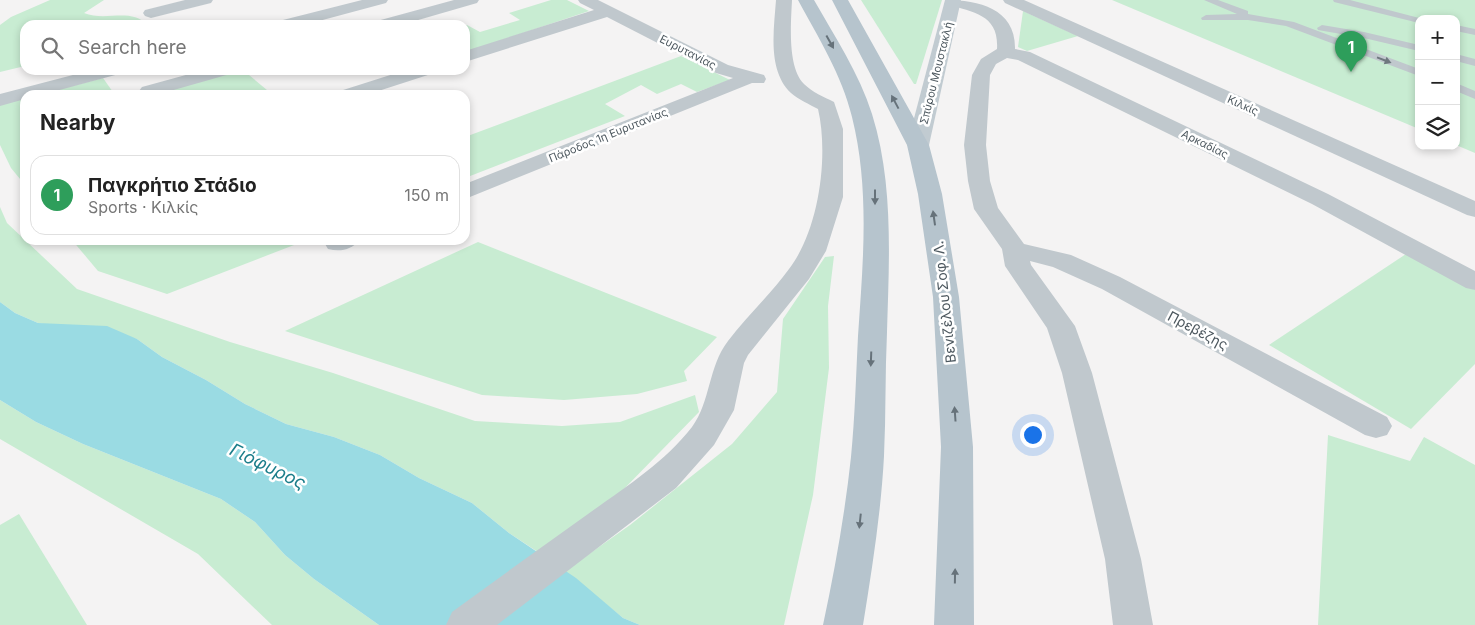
<!DOCTYPE html>
<html lang="en">
<head>
<meta charset="utf-8">
<style>
	:root { --surface:#fff; --page:#f2f2f2; --text:#222; --muted:#767676; --line:#e0e0e0; --accent:#2563eb }
	body { margin:0; font-family:Inter,sans-serif; background:var(--page); color:var(--text) }
	.controls { position:absolute; right:15px; top:15px; display:grid; overflow:hidden; border-radius:10px; box-shadow:0 2px 8px #0003 }
	.controls button { width:45px; height:45px; display:grid; place-items:center; padding:0; border:0; border-bottom:1px solid var(--line); background:var(--surface); color:var(--text); font:25px sans-serif }
	.you { position:absolute; left:1032px; top:434px; width:18px; height:18px; margin:-12px; border:4px solid #fff; border-radius:50%; background:#1a73e8; box-shadow:0 0 0 8px #1a73e833 }
	.badge { display:grid; place-items:center; width:32px; height:32px; border-radius:50%; background:var(--accent); color:#fff; font-size:16px; font-weight:700 }
	.pin { position:absolute; translate:-50% -41px; filter:drop-shadow(0 1px 2px #0008) }
	.pin::after { content:''; position:absolute; top:26px; width:18px; height:15px; background:inherit; clip-path:polygon(0 0,100% 0,50% 100%) }
	.list { margin:0; padding:0; list-style:none }
	h2 { display:flex; justify-content:space-between; align-items:center; height:65px; margin:0; padding:0 20px; font-size:21px }
	h2 small { font-size:16px; font-weight:400; color:var(--muted) }
	.list li { display:grid; grid-template-columns:32px 1fr auto; gap:15px; align-items:center; box-sizing:border-box; height:80px; margin:0 10px 10px; padding:0 10px; border:1px solid var(--line); border-radius:15px }
	.list b { display:block; font-size:19px; white-space:nowrap }
	.list p { margin:0; font-size:16px; white-space:nowrap; color:var(--muted) }
	.list em { font-size:16px; font-style:normal; color:var(--muted) }
	.icon { flex:none; width:28px; height:28px; fill:none; stroke:currentColor; stroke-width:2; stroke-linecap:round; stroke-linejoin:round }
	.map { position:relative; flex:none; width:1475px; height:625px; overflow:hidden }
	.search { position:absolute; background:var(--surface); box-shadow:0 2px 8px #0003; left:20px; top:20px; width:450px; height:55px; display:flex; align-items:center; gap:12px; box-sizing:border-box; padding:0 18px; border-radius:15px; color:var(--muted); font-size:19px }
	.panel { position:absolute; background:var(--surface); box-shadow:0 2px 8px #0003; left:20px; top:90px; width:450px; height:155px; border-radius:15px }
	.map>svg:first-child { display:block }
</style>
</head>
<body>
<div class="map">
<svg width="1475" height="625" viewBox="0 0 1475 625">
	<rect width="100%" height="100%" fill="#f4f3f3"/>
	<g fill="#c8ecd2">
		<path d="M50,0H104L84,13C106,22 130,7 148,25H25V66L0,72V25L11,17Z"/>
		<polygon points="551,0 567,0 589,11 472,50 465,50 465,26 467,25 480,32 520,20 509,13"/>
		<polygon points="861,0 942,0 916,84 914,84"/>
		<polygon points="1112,0 1475,0 1475,153 1456,145 1456,19 1419,19 1419,129"/>
		<polygon points="1023,11 1078,36 1027,51 1018,47"/>
		<polygon points="681,56 730,80 697,92 681,84 657,94 641,85 605,104 625,116 465,178 465,137"/>
		<polygon points="243,70 273,95 149,95"/>
		<polygon points="103,78 115,95 38,95"/>
		<polygon points="25,98 25,185 11,168 0,145 0,105"/>
		<polygon points="0,207 7,223 77,289 230,342 333,373 475,421 562,426 620,422 695,395 699,412 621,492 541,554 509,533 472,503 419,478 380,455 334,437 286,424 245,404 206,380 162,357 137,339 38,323 15,313 0,302"/>
		<polygon points="72,240 307,240 167,294 98,271"/>
		<polygon points="478,242 717,337 684,371 687,381 637,394 564,400 482,395 285,331"/>
		<polygon points="1406,254 1475,290 1475,364 1411,429 1269,345"/>
		<polygon points="834,256 828,306 829,368 813,495 784,625 640,625 623,618 565,571 630,525 732,444 777,392 783,319 825,257"/>
		<polygon points="0,400 36,422 83,444 221,499 255,522 285,555 314,579 379,625 272,625 198,554 0,439"/>
		<polygon points="1328,435 1410,461 1424,437 1475,465 1475,625 1318,625"/>
		<polygon points="19,514 87,625 0,625 0,525"/>
	</g>
	<polygon fill="#9adbe3" points="0,302 15,313 38,323 107,326 137,339 162,357 206,380 245,404 286,424 334,437 380,455 419,478 472,503 509,533 576,578 623,618 640,625 379,625 314,579 285,555 255,522 221,499 83,444 36,422 0,400"/>
	<g fill="none" stroke-linecap="round" stroke-linejoin="round">
		<g fill="#c0c8cd" fill-rule="evenodd">
			<polygon points="1204,0 1218,0 1248,11 1248,14 1294,22 1419,69 1419,76 1286,26 1248,20 1202,20 1201,18 1206,15 1237,14"/>
			<polygon points="1333,0 1350,0 1423,19 1419,19 1419,23 1334,2"/>
			<polygon points="1322,25 1364,32 1419,45 1419,51 1364,38 1318,30 1317,28"/>
			<polygon points="1456,25 1475,29 1475,35 1456,31"/>
			<polygon points="1456,54 1475,59 1475,66 1456,61"/>
			<polygon points="1456,83 1475,91 1475,99 1456,91"/>
		</g>
		<g fill="#c0c8cd" fill-rule="evenodd">
			<polygon points="185,0 213,0 211,3 151,18 145,16 143,13 145,10"/>
			<polygon points="362,0 388,0 386,3 304,25 277,25 279,21"/>
			<polygon points="454,0 479,0 477,3 401,25 375,25 377,21"/>
			<polygon points="578,0 598,0 728,65 764,75 766,79 764,83 752,83 465,199 465,184 733,78 716,73 607,17 465,62 465,51 594,10 580,3"/>
			<path d="M776,0H792C791,22 787,67 804,84C812,92 824,97 834,102L843,129V197L826,251L809,279L748,355L744,363L734,410L714,445L676,488L497,625H446L452,612C497,579 542,547 588,514C624,488 664,463 692,427C711,401 708,367 728,341C747,316 771,294 789,269C819,230 829,156 818,109C809,104 799,100 791,93C767,70 774,29 776,0Z"/>
			<path d="M946,0C979,0 1016,9 1015,49L1030,52L1328,194L1475,271V290L1466,288L1312,204L1018,60L1007,58L996,64L990,75L986,145L990,181L998,208L1024,244L1071,255L1120,277L1387,417L1392,426L1387,435L1376,438L1365,435L1102,289L1053,267L1030,261L1031,265L1075,326L1092,373L1141,559L1153,625H1113L1105,559L1062,373L1047,328L1005,266L1002,249L974,209L968,181L964,145L972,75L981,59L997,49C999,15 975,13 947,4Z"/>
			<polygon points="1003,0 1024,0 1475,201 1475,217 1467,215 1005,3"/>
			<polygon points="92,70 122,70 119,74 41,95 25,95 25,99 0,106 0,94"/>
			<polygon points="204,70 233,70 230,74 156,95 142,95 139,91 142,87"/>
			<polygon points="406,70 434,70 431,74 366,95 337,95 340,91"/>
			<path d="M327,240H359C352,250 340,252 328,249L325,244Z"/>
		</g>
		<polygon fill="#c1cbd1" fill-rule="evenodd" points="945,0 961,0 929,145 925,149 918,151 911,149 907,145"/>
		<g fill="#b6c4cd" fill-rule="evenodd">
			<path d="M798,0H814C835,37 859,73 872,114C894,184 889,260 887,332C885,373 886,415 884,456C881,513 872,569 863,625H823C835,569 845,513 851,457C855,416 856,376 858,336C863,263 870,189 852,117C842,75 818,37 798,0Z"/>
			<polygon points="832,0 848,0 929,145 942,194 959,297 973,447 974,625 934,625 941,447 933,297 918,194 907,145"/>
		</g>
	</g>
	<defs><path id="oneway-solid" d="M-6-.8H1V-3.2L6.5 0L1 3.2V.8H-6Z" transform="scale(1.25)"/></defs>
	<g fill="#66727a">
		<use href="#oneway-solid" transform="translate(830 42) rotate(61)"/>
		<use href="#oneway-solid" transform="translate(895 102) rotate(-118)"/>
		<use href="#oneway-solid" transform="translate(875 197) rotate(90)"/>
		<use href="#oneway-solid" transform="translate(934 218) rotate(-98)"/>
		<use href="#oneway-solid" transform="translate(871 359) rotate(92)"/>
		<use href="#oneway-solid" transform="translate(955 414) rotate(-94)"/>
		<use href="#oneway-solid" transform="translate(860 521) rotate(96)"/>
		<use href="#oneway-solid" transform="translate(955 576) rotate(-89)"/>
	</g>
	<use fill="#6f797f" href="#oneway-solid" transform="translate(1384 60) rotate(21)"/>
	<g text-anchor="middle" dominant-baseline="central" stroke-width="5" stroke-linejoin="round" paint-order="stroke">
		<g font-size="11" fill="#4c575e" stroke="#fff">
			<text transform="translate(688 52) rotate(27)">Ευρυτανίας</text>
			<text transform="translate(936 73) rotate(-76)">Σπύρου Μουστακλή</text>
			<text transform="translate(1243 105) rotate(24)">Κιλκίς</text>
			<text transform="translate(608 135) rotate(-22)">Πάροδος 1η Ευρυτανίας</text>
			<text transform="translate(1205 144) rotate(26)">Αρκαδίας</text>
		</g>
		<g font-size="14" fill="#4c575e" stroke="#fff">
			<text transform="translate(944 302) rotate(-96)">Βενιζέλου Σοφ. Λ.</text>
			<text transform="translate(1198 330) rotate(28)">Πρεβέζης</text>
		</g>
		<g font-size="18" font-style="italic" fill="#1c7e8b" stroke="#fff">
			<text transform="translate(268 466) rotate(26)">Γιόφυρος</text>
		</g>
	</g>
</svg>
<div class="controls">
<button>+</button>
<button>−</button>
<button><svg class="icon" aria-label="layers" viewBox="0 0 24 24"><path d="M12 4l9 5-9 5-9-5zM3 14l9 5 9-5"/></svg></button>
</div>
<div class="you"></div>
<div class="pin badge" style="left:1351px;top:72px;background:#2e9e5b">1</div>
<div class="search"><svg class="icon" aria-label="search" viewBox="0 0 24 24"><circle cx="10" cy="10" r="6"/><path d="M15 15l6 6"/></svg>Search here</div>
<section class="panel">
<h2>Nearby<small></small></h2>
<ul class="list">
<li><span class="badge" style="background:#2e9e5b">1</span><div><b>Παγκρήτιο Στάδιο</b><p>Sports · Κιλκίς</p></div><em>150 m</em></li>
</ul>
</section>
</div>
</body>
</html>
